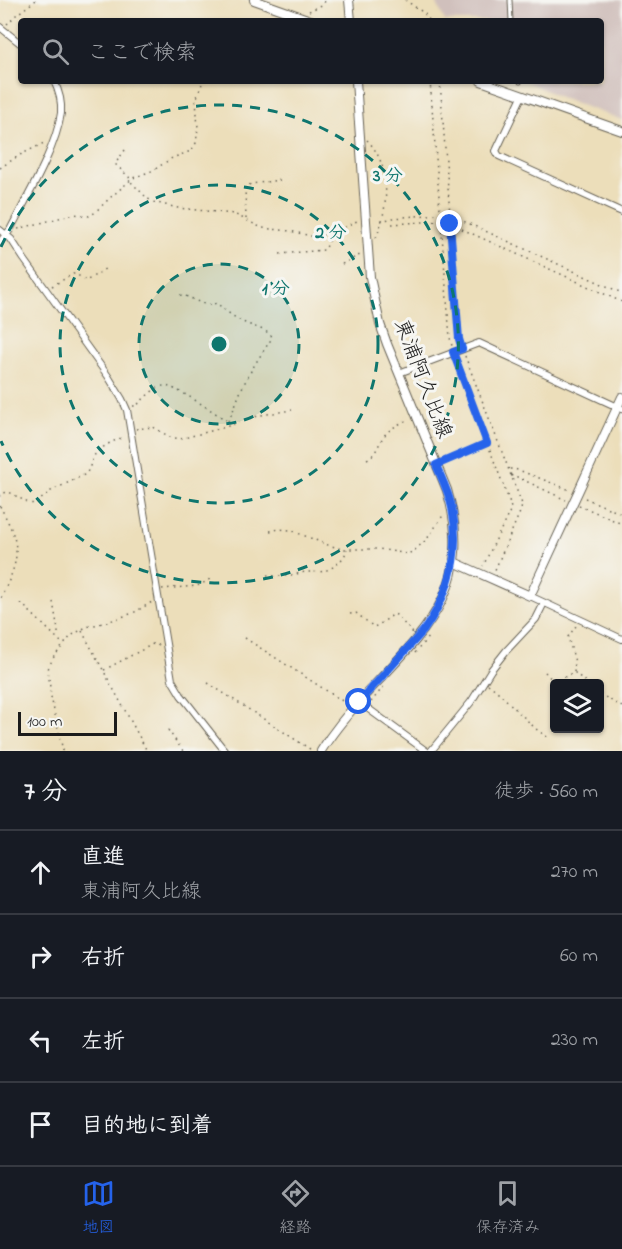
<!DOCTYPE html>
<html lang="ja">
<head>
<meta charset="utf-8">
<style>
	:root { --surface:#171b24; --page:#20242c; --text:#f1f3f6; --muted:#9ea1a6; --line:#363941; --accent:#2563eb }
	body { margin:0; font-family:"Indie Flower","Klee One",sans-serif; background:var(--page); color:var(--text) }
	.controls { position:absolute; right:18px; bottom:18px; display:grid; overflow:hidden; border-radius:6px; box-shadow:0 2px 4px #0004 }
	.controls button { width:54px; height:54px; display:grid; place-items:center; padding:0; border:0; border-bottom:2px solid var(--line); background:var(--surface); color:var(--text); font:30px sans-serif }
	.scale { position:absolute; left:18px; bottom:15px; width:99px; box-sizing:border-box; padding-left:6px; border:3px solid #1c1c1c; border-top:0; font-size:16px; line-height:21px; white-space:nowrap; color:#1c1c1c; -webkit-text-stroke:4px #f6f6f2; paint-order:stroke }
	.stop { position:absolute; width:18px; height:18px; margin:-14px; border:4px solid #2563eb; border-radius:50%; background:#fff }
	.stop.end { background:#2563eb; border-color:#fff; box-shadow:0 2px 6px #0008 }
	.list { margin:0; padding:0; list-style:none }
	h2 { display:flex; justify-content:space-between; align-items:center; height:78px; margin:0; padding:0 24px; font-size:26px }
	h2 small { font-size:20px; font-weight:400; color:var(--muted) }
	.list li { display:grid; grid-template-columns:39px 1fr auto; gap:18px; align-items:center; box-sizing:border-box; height:84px; padding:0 24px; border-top:2px solid var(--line) }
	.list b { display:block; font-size:22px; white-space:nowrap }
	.list p { margin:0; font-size:20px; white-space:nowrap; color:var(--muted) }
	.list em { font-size:20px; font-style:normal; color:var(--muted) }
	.icon { flex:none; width:33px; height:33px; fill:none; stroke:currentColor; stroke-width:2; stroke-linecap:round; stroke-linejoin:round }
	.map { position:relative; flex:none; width:622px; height:751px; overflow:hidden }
	.search { position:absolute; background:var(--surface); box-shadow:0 2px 4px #0004; left:18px; right:18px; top:18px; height:66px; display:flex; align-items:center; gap:15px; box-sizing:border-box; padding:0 21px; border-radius:6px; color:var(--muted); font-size:22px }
	.sheet { height:414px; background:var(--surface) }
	nav { display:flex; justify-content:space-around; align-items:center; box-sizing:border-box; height:84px; border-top:2px solid var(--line); background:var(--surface); font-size:16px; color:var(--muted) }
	nav a { display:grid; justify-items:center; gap:3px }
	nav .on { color:var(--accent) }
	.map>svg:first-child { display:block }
</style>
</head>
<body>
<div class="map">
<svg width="622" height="751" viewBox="0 0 622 751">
	<rect width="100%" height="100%" fill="#f6f6f2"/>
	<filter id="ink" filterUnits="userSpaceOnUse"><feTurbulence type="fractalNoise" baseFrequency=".0167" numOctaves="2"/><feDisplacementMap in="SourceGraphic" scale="12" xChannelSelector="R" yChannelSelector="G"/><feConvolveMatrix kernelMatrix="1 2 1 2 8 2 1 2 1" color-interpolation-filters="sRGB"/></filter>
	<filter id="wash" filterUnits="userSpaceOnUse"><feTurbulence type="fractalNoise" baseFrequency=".008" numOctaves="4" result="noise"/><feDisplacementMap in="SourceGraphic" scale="24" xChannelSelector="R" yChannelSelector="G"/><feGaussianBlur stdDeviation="1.35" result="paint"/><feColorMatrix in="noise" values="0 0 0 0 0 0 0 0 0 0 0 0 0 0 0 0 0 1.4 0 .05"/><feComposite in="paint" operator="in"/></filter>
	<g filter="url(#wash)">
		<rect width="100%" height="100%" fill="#ecdeba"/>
		<polygon fill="#d0c0bc" points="435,0 622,0 622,120 564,99 525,81 601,81 601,21 445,21"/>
	</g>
	<g filter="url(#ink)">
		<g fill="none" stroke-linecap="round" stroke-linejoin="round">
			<g stroke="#656053" stroke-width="5">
				<g id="service">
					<polyline points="510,0 511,21"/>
					<polyline points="520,81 520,82"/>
				</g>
			</g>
			<g stroke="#656053" stroke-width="8">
				<g id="minor">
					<polyline points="0,27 21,44"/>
					<polyline points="522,96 496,151 499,156 622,212"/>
					<polyline points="0,230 11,239 24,259 108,376 122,399 127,410 172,680 181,695 225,751"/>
					<path d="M0,242L10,230C27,197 56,149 61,113C62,101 59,91 54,81"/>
					<polyline points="399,373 479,343 622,409"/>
					<polyline points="530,596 622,639"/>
					<polyline points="359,702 426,751"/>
					<polyline points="431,751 471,702 491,670 506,651 536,619 544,603"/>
				</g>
			</g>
			<g stroke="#656053" stroke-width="10">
				<g id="tertiary">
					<polyline points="254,0 313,21"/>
					<polyline points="481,81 622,131"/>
					<polyline points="454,562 530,596 622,397"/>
				</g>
			</g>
			<g stroke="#656053" stroke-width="10">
				<g id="secondary">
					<polyline points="349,0 351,21"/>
					<path d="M321,751C333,731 347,715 363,697C425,631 476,589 447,490L387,344L380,324L370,277L356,81"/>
				</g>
			</g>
			<g stroke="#656053" stroke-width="1.5" stroke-dasharray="1.5 4.5" stroke-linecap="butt">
				<polyline points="405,0 424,13 430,21"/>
				<polyline points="309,11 324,4 325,0"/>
				<polyline points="277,21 284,18"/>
				<polyline points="7,24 16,15 36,0"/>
				<polyline points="430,81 450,338 452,346"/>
				<polyline points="440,81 450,215 622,293"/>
				<path d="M367,140C392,165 389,210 375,240"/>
				<polyline points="125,150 115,164 129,177 131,182 147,198 153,202 178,208 234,214 262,228 290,231 311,236 319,236 337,232 352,223 360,220"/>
				<polyline points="0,168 20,155 46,142"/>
				<polyline points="450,215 460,343"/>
				<polyline points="246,219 245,188 251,184 280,180"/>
				<polyline points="381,221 393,218 439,214"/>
				<polyline points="392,224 439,221"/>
				<polyline points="451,224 622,302"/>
				<polyline points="18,229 74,214 89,216 93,214 111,197 133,178 154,170 172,158 191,151 196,143 198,128 196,100 203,81"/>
				<polyline points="280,254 324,250 329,243 329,234"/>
				<polyline points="342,264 362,254"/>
				<polyline points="52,286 73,274 76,274 86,281 108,267"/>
				<path d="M180,295C196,297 199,308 217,303C225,311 235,318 245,323C254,327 264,329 271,335L272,338C262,353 252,368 244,384C238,396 234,411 228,421L230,425"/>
				<polyline points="465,356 522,504 521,510 494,572"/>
				<polyline points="456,360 510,503 511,509 483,566"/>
				<path d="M133,406H136C143,400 153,388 163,386C173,384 215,413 226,420"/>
				<polyline points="136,429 153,427 170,437 180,439 222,428 261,415 292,410"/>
				<path d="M367,459C377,454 378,444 384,436C390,428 400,424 408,419"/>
				<polyline points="443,462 487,443"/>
				<polyline points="510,469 514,469 521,471 570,490"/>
				<polyline points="511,476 513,475 566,500"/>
				<path d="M0,496L2,493L9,492L28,503L36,504L49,492L86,474C90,468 91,462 94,456C100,447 115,440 124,437"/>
				<polyline points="585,498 622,514"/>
				<polyline points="579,505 622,524"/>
				<path d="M0,506C7,520 16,535 16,551C17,567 6,586 0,601"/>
				<polyline points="270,531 279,529 290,530 328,545 342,549 379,549 408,554 415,550 427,539 444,514"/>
				<path d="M267,575C278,577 290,576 300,573C308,571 316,573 324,571C334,568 345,559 347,549"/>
				<polyline points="162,589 197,586 202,584 210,579"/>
				<polyline points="53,602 58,630 58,634 56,636"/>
				<polyline points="21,603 64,645"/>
				<polyline points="350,614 356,613 374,627 380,624 394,614 396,615 413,633"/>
				<polyline points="82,631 147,751"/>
				<polyline points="245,638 347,704"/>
				<polyline points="415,653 429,636"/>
				<polyline points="104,670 153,644 157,644 160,648"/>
				<polyline points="545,672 553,681 557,681 574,672 588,684"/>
				<polyline points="574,672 575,662 568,637 576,626"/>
				<polyline points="208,683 313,751"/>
				<polyline points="488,684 496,690 536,729 550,739"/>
				<polyline points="600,694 622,707"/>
				<polyline points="371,702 385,685"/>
				<polyline points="168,730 183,751"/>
				<polyline points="63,751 51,697 48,669 53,658 71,636 86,627 107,622 133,613 152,602"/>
			</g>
			<use href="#service" stroke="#fff" stroke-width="3"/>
			<use href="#minor" stroke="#fff" stroke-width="6"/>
			<use href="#tertiary" stroke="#fff" stroke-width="8"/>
			<use href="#secondary" stroke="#fff" stroke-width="8"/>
		</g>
	</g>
	<g fill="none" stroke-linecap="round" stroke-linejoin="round" filter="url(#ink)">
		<path stroke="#2563eb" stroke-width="8" d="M359,702L424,630C450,593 461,553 452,508C449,493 442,479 436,465L487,443L453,352L462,349L459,339L450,224"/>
	</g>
	<circle cx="219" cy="344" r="80" fill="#0f766e" fill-opacity=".12"/>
	<g fill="none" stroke="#0f766e" stroke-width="3" stroke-dasharray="10 8">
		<circle cx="219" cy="344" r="80"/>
		<circle cx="219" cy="344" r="159"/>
		<path d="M1 247A239 239 0 1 1 1 441"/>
	</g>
	<g text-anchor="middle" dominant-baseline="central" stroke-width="6" stroke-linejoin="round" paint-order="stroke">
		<g font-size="21" fill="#1c1c1c" stroke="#f6f6f2">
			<text transform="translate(422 379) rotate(69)">東浦阿久比線</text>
		</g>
	</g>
	<circle cx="219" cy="344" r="9" fill="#0f766e" stroke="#f6f6f2" stroke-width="3"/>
	<g font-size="18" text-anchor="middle" font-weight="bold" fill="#0f766e" stroke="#f6f6f2" stroke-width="6" stroke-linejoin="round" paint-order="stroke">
		<text x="388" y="181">3 分</text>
		<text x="331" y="238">2 分</text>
		<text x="276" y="294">1 分</text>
	</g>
</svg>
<div class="controls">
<button><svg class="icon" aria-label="layers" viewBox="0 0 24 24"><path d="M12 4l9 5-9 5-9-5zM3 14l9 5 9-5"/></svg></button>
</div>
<div class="scale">100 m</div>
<div class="stop" style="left:359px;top:702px"></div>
<div class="stop end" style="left:450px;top:224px"></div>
<div class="search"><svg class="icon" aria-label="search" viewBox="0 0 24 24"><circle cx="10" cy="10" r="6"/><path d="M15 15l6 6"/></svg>ここで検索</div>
</div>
<section class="sheet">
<h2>7 分<small>徒歩 · 560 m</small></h2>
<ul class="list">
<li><svg class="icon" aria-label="ahead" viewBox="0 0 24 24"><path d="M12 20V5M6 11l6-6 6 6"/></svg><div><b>直進</b><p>東浦阿久比線</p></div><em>270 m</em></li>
<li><svg class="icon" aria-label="right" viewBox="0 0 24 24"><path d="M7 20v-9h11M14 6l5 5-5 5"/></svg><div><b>右折</b></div><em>60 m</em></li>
<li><svg class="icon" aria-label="left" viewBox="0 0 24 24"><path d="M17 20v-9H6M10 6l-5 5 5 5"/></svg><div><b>左折</b></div><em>230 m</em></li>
<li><svg class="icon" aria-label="arrive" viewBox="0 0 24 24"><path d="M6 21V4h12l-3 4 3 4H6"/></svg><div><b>目的地に到着</b></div></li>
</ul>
</section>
<nav>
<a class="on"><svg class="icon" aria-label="map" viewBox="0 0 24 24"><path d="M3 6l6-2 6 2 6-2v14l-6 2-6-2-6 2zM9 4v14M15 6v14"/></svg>地図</a>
<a><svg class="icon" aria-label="directions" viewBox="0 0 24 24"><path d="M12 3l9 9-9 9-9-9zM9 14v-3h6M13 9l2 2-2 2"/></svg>経路</a>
<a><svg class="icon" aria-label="saved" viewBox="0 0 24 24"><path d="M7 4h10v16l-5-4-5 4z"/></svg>保存済み</a>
</nav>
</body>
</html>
